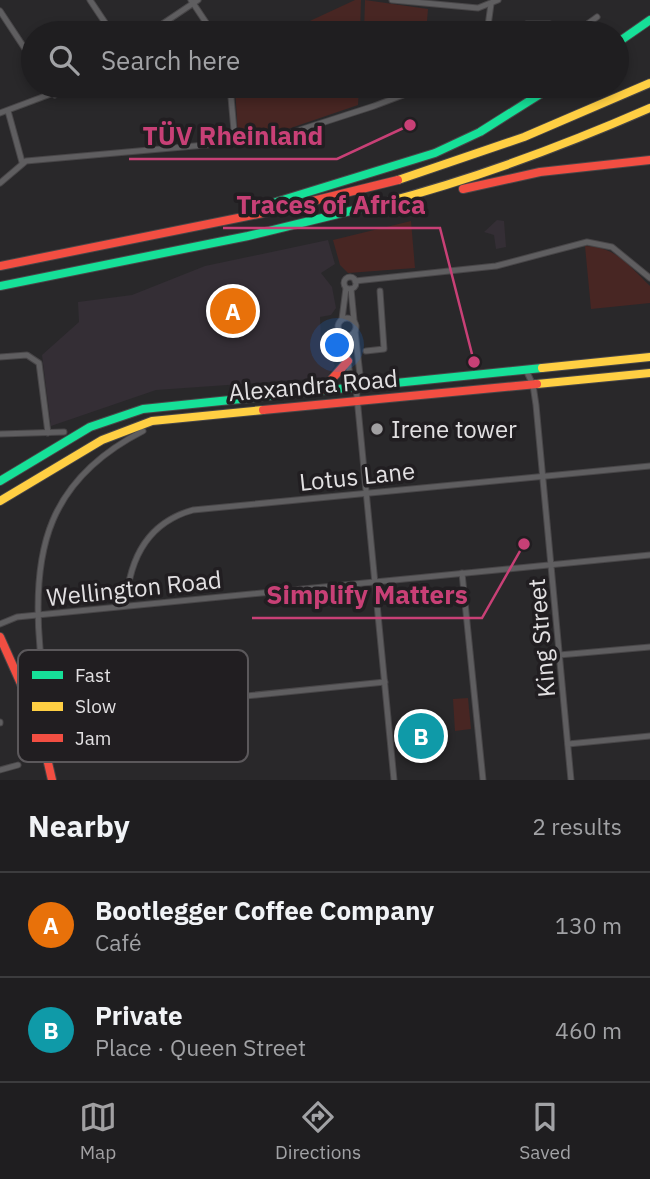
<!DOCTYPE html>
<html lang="en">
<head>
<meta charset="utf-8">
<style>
	:root { --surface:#1f1e20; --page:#2c2b2d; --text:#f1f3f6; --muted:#a1a2a5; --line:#3c3c3e; --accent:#a1a0a2 }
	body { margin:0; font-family:"IBM Plex Sans",sans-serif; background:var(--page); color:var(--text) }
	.you { position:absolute; left:338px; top:346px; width:24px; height:24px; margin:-18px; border:5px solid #fff; border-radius:50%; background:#1a73e8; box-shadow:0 0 0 10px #1a73e833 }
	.badge { display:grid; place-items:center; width:46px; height:46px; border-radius:50%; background:var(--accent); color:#fff; font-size:23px; font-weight:700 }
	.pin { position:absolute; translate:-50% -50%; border:4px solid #fff; box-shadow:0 2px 7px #0006 }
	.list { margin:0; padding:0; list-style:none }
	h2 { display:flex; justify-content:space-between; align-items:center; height:91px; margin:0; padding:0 28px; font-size:30px }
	h2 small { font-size:23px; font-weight:400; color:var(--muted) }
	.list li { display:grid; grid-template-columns:46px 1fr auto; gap:21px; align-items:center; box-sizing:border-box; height:105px; padding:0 28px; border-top:2px solid var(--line) }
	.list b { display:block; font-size:26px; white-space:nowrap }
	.list p { margin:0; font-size:23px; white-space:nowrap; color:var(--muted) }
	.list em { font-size:23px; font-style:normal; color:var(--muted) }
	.icon { flex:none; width:38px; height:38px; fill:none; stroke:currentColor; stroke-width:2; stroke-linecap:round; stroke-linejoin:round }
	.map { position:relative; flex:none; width:650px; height:780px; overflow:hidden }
	.search { position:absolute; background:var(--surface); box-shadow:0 4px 10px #0003; left:21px; right:21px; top:21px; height:77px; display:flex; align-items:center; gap:18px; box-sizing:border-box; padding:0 24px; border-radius:38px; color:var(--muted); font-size:26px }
	.sheet { height:301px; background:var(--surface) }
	nav { display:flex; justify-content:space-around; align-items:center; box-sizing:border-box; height:98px; border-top:2px solid var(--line); background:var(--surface); font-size:19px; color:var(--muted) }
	nav a { display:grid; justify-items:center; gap:4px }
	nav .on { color:var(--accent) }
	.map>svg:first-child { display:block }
</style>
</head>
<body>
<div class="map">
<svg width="650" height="780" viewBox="0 0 650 780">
	<rect width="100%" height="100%" fill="#29282a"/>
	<g fill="#342e35">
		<polygon points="497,220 504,221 506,247 496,249 494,235 484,232"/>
		<polygon points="328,240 335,264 321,273 332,287 336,308 331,315 320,317 321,340 335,366 326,378 156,390 51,426 42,355 79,322 78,302 132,295 205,266"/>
	</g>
	<g fill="#482623">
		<polygon points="355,0 361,0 360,33 284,33"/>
		<polygon points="365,0 428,9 426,33 364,33"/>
		<polygon points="235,86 359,86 358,105 282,131 238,136"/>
		<polygon points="411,221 415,268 348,273 340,265 333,240"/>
		<path d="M585,246C617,247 628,265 650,286V303L591,309Z"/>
		<polygon points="468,698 471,729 455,731 453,699"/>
	</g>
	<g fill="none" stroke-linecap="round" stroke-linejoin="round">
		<g stroke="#484648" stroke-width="7">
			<g id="street">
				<polyline points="90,0 112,33"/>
				<polyline points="191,0 213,33"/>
				<polyline points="392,0 478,8 498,0"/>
				<polyline points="0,11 33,61"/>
				<polyline points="149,33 198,0"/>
				<polyline points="487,33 491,4"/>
				<polyline points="520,33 526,24 550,24 560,33"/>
				<polyline points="575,33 597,17"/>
				<polyline points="50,86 55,95"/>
				<polyline points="230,86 235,142"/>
				<polyline points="8,111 22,162"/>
				<polyline points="0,113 72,86"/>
				<polyline points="0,183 26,161 272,139 374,106 427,86"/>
				<circle cx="350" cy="283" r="6"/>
				<polyline points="355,281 496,266 587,242 612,247 650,278"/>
				<polyline points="351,289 354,320"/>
				<circle cx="347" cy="327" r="9"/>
				<polyline points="342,319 346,288"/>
				<polyline points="355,331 360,375 356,387 394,780"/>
				<polyline points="344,335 350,376 356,387"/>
				<polyline points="366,351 384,349 380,291"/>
				<polyline points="0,357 27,355 39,363 48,433"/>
				<polyline points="526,370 533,385 536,405 571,780"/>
				<path d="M143,431C49,479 31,549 40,648C42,669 42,691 47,712L56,715L385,682"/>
				<polyline points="0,434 64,432"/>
				<polyline points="462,573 483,780"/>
				<path d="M126,605C129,560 146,523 193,510L650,466"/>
				<polyline points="0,624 17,617 650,555"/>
				<polyline points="559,655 650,647"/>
				<polyline points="0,723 0,722"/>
				<polyline points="568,744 650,736"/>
				<polyline points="0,770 18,765"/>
			</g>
		</g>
		<g stroke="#484648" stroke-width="10">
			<g id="fast">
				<polyline points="617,43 650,20"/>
				<polyline points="263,206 435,153 480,132 553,86"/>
				<polyline points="0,286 248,236 383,203"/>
				<polyline points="0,481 90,427 143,409 542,368"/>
			</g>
		</g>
		<g stroke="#484648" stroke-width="10">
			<g id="slow">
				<polyline points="398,180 524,137 650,83"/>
				<path d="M383,203C475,179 563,146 650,108"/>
				<polyline points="542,368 650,357"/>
				<polyline points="537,384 650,373"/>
				<polyline points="0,501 102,440 152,421 263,410"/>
			</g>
		</g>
		<g stroke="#484648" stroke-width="10">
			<g id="jam">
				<polyline points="463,189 540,172 650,160"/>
				<polyline points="0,266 268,212 398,180"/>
				<polyline points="322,390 348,361"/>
				<polyline points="263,410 537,384"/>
				<polyline points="0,637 39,724 52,780"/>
			</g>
		</g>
		<use href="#street" stroke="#5f5e60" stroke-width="5"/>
		<use href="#fast" stroke="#16e098" stroke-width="8"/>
		<use href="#slow" stroke="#ffcf43" stroke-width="8"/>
		<use href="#jam" stroke="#f24e42" stroke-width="8"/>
	</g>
	<circle fill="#a1a0a2" stroke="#211e21" stroke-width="2.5" cx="377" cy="429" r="7"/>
	<g text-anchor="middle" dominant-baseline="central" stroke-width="7" stroke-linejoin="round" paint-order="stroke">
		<g font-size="24" fill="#e2e0e2" stroke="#211e21">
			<text transform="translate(313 385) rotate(-5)">Alexandra Road</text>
			<text transform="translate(357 476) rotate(-6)">Lotus Lane</text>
			<text transform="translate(134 588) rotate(-6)">Wellington Road</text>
			<text transform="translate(541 638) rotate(-95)">King Street</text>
		</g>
		<g font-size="24" fill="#e2e0e2" stroke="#211e21" text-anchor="start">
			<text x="391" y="429">Irene tower</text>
		</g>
	</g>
	<rect x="18" y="650" width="230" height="112" rx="10" fill="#211e21" stroke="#5b585b" stroke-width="2"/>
	<rect x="32" y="671" width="31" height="8" fill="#16e098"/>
	<rect x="32" y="702" width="31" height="9" fill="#ffcf43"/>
	<rect x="32" y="734" width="31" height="8" fill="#f24e42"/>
	<g font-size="19" fill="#e2e0e2">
		<text x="75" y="682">Fast</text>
		<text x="75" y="713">Slow</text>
		<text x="75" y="745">Jam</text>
	</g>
	<path fill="none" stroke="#c84076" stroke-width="2.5" d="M410 125L337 159H129M474 362L440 228H223M524 544L482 618H252"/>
	<g fill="#c84076" stroke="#211e21" stroke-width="2.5">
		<circle cx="410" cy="125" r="7"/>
		<circle cx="474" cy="362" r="7"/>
		<circle cx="524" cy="544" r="7"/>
	</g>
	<g font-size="26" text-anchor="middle" font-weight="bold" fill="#c84076" stroke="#211e21" stroke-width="7" stroke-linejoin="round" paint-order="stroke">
		<text x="233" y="145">TÜV Rheinland</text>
		<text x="331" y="214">Traces of Africa</text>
		<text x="367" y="604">Simplify Matters</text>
	</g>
</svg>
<div class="you"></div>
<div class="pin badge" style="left:233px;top:311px;background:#e8710a">A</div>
<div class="pin badge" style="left:421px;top:736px;background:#0f9aa8">B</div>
<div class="search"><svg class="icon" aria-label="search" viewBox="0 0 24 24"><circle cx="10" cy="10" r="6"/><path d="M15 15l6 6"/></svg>Search here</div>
</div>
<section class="sheet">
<h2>Nearby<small>2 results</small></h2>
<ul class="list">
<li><span class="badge" style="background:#e8710a">A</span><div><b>Bootlegger Coffee Company</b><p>Café</p></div><em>130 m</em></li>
<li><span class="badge" style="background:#0f9aa8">B</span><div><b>Private</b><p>Place · Queen Street</p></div><em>460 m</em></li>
</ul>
</section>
<nav>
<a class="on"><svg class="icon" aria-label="map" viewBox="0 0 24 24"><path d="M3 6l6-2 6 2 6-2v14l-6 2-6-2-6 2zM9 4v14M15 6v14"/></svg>Map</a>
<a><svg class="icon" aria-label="directions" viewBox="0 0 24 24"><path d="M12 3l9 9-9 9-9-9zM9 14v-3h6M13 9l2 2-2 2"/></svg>Directions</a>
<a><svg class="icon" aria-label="saved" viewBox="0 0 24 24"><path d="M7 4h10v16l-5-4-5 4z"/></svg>Saved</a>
</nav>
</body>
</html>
